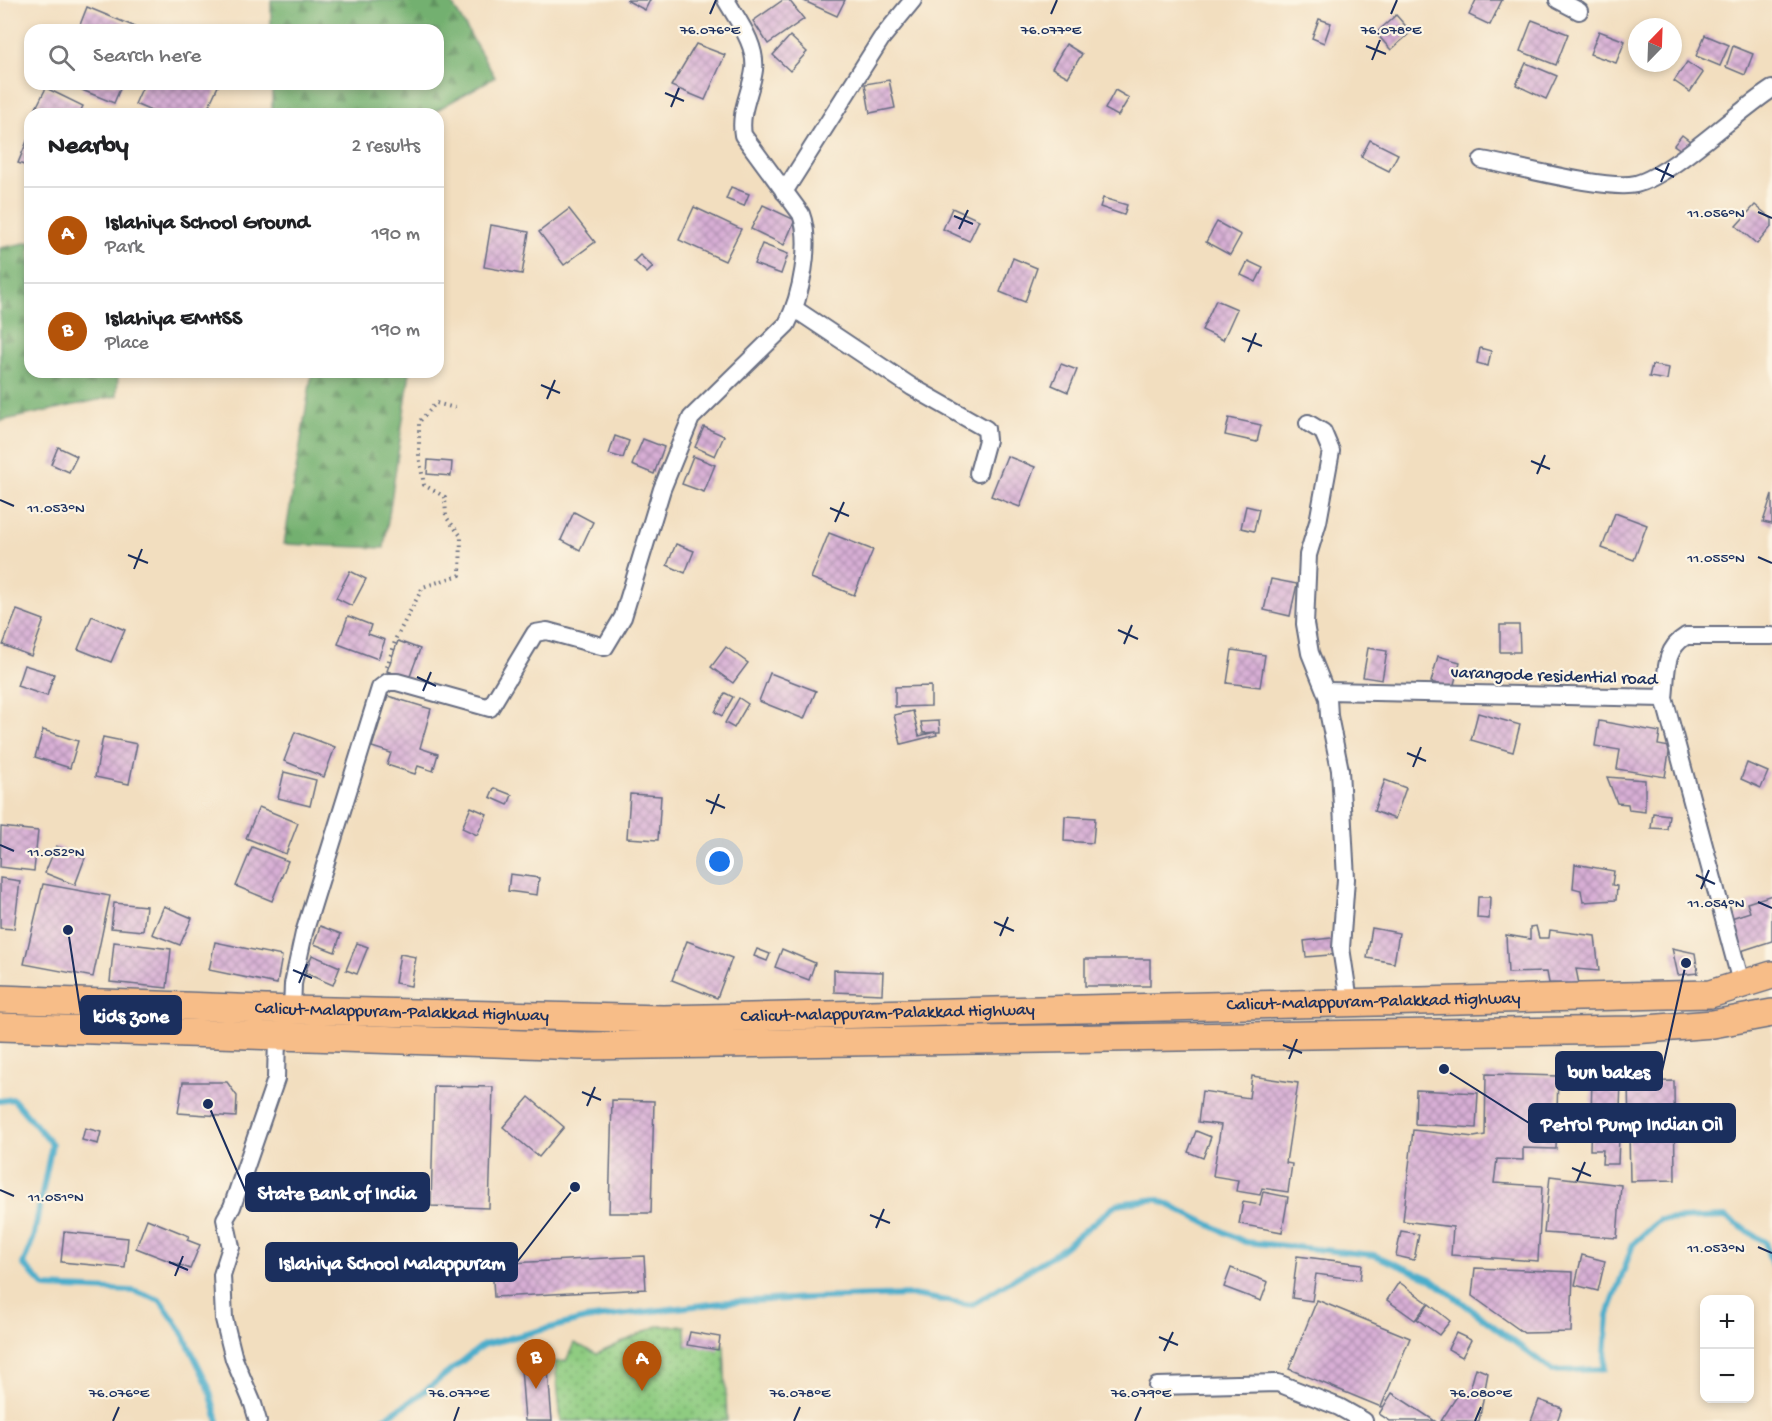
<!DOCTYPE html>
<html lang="en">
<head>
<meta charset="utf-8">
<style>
	:root { --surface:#fff; --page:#f6f6f6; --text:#202124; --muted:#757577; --line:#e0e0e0; --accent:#b45309 }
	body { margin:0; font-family:"Gochi Hand",sans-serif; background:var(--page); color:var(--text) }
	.controls { position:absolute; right:18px; bottom:18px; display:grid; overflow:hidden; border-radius:12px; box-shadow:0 3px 9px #0003 }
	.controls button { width:54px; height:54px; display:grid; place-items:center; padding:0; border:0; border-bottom:2px solid var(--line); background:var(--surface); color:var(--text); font:30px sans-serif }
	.compass { position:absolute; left:1628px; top:18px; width:54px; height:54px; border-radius:50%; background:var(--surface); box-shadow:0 3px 9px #0003; rotate:23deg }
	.you { position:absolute; left:720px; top:862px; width:21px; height:21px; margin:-15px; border:4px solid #fff; border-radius:50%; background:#1a73e8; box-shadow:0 0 0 9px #1a73e833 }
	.badge { display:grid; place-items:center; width:39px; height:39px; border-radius:50%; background:var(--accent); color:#fff; font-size:20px; font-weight:700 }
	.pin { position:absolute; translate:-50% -50px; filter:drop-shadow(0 2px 3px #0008) }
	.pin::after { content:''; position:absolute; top:32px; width:21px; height:18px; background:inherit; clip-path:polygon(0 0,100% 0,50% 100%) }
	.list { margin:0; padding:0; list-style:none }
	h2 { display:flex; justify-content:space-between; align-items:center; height:78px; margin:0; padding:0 24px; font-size:26px }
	h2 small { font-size:20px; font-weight:400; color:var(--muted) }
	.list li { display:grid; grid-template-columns:39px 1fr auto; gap:18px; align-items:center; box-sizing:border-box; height:96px; padding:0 24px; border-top:2px solid var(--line) }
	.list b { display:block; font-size:22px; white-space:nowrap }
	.list p { margin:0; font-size:20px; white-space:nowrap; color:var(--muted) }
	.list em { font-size:20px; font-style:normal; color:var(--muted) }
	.icon { flex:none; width:33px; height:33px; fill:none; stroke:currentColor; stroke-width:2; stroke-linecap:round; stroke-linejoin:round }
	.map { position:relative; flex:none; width:1772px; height:1421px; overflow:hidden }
	.search { position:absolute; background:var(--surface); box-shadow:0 3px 9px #0003; left:24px; top:24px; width:420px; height:66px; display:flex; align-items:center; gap:15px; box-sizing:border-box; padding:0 21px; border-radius:18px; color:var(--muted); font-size:22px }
	.panel { position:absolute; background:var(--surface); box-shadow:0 3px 9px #0003; left:24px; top:108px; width:420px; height:270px; border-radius:18px }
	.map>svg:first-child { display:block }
</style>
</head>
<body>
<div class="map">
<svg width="1772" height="1421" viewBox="0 0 1772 1421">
	<defs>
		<pattern id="green-dots" width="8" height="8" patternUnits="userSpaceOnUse" patternTransform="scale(1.5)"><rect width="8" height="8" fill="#8fcc81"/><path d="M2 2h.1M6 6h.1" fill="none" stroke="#74a66d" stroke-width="1.8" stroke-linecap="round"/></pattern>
		<pattern id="forest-firs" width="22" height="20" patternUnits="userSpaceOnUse" patternTransform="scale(1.5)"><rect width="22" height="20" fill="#73b06f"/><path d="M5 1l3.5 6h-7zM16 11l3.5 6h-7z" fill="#5e905e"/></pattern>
		<pattern id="building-cross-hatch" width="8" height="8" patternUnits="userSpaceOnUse" patternTransform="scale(1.5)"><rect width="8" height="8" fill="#d8afd5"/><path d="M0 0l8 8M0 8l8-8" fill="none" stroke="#ae8fb0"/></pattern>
	</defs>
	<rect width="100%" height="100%" fill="#fcf5e5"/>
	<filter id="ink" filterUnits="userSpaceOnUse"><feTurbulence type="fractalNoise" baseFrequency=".0167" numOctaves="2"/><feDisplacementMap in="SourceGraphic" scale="12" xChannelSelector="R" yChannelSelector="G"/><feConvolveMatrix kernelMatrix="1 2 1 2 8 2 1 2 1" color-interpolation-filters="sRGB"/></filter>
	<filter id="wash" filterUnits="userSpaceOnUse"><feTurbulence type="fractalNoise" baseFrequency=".008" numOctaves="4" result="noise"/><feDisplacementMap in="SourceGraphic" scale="24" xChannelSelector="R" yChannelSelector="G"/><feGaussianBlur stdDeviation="1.35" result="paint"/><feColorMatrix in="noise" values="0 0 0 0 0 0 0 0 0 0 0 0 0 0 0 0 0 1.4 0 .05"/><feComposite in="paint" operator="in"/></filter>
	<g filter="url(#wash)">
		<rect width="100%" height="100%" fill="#f2debf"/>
		<polygon fill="url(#green-dots)" stroke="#557e70" stroke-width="1.5" points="657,1326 685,1326 686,1346 724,1345 727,1421 561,1421 555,1362 566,1361 574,1343 597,1354"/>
		<g fill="url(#forest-firs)" stroke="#477066" stroke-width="1.5">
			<polygon points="271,0 450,0 495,77 430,114 272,114 272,84 438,84 438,30 271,30"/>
			<polygon points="30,242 30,372 118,372 117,396 0,421 0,248"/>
			<polygon points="312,372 410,372 384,548 284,544"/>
		</g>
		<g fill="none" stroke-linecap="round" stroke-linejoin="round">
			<g stroke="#4cadcb" stroke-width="6">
				<polyline points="0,1101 13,1099 52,1144 33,1239 23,1264 45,1287 133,1291 160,1300 181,1330 208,1385 218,1421"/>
				<polyline points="380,1421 417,1397 483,1345 585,1319 729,1302 809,1298 913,1295 971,1305 1058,1252 1117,1204 1157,1199 1245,1242 1374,1255 1431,1279 1553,1371 1604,1369 1608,1315 1633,1244 1659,1220 1725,1217 1765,1242 1772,1266"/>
			</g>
		</g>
		<g id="blocks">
			<g fill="url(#building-cross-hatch)">
				<polygon points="626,0 650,0 645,10"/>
				<polygon points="783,0 789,0 804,19 768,44 753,21"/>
				<polygon points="802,0 845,0 837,16"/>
				<polygon points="1476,0 1502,0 1490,25 1469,15"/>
				<polygon points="87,7 143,30 78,30"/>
				<polygon points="1396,15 1411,32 1391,50 1376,33"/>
				<polygon points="1319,19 1331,23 1324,43 1312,38"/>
				<polygon points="1532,20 1568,34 1556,65 1520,51"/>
				<polygon points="1599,31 1625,41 1616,63 1590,54"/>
				<polygon points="1705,35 1729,45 1720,66 1696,56"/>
				<polygon points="790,36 807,52 790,71 773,55"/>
				<polygon points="696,44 725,55 705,100 671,86"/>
				<polygon points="1066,44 1082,54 1068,77 1052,68"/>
				<polygon points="1733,46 1753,54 1745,75 1726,67"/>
				<polygon points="1687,62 1703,73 1690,92 1674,81"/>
				<polygon points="1526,63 1557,76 1546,99 1516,85"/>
				<polygon points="889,80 895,108 870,113 865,84"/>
				<polygon points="84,84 122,84 114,103 82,90"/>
				<polygon points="144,84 219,84 205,114 158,114 135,104"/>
				<polygon points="46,88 83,106 79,114 33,114"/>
				<polygon points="1115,90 1129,98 1118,116 1105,109"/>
				<polygon points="30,134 30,167 18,163"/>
				<polygon points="1682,135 1691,142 1684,152 1674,145"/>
				<polygon points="1370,140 1398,154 1389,171 1361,157"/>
				<polygon points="731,187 749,194 744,206 726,199"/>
				<polygon points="1103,198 1127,205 1124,215 1100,207"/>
				<polygon points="763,205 795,220 784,245 751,229"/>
				<polygon points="1755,205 1772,219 1772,226 1757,244 1736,226"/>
				<polygon points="694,207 741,229 725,261 679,240"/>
				<polygon points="952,208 979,220 969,241 943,229"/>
				<polygon points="569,209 595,242 564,265 539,232"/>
				<polygon points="1217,222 1241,235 1230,255 1206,242"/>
				<polygon points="491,225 529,232 522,274 484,267"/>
				<polygon points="762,244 788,254 781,274 754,264"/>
				<polygon points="640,255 653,267 647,273 634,261"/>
				<polygon points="1013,258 1037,268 1025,302 1000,292"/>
				<polygon points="1248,261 1263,268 1256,282 1241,275"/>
				<polygon points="1216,300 1237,309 1223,340 1202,330"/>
				<polygon points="1480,348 1491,351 1488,366 1477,363"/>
				<polygon points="1061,364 1077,370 1068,392 1052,385"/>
				<polygon points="1652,365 1669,368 1667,380 1649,377"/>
				<polygon points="1229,418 1261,425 1257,442 1225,435"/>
				<polygon points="704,427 724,436 715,456 695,447"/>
				<polygon points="615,436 629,441 623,458 609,454"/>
				<polygon points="643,439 664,447 654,474 632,465"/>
				<polygon points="58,447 77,456 69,472 51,464"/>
				<polygon points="693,456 715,465 704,492 682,484"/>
				<polygon points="1007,456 1035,467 1020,507 991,496"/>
				<polygon points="428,460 452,462 451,476 427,474"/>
				<polygon points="1772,494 1772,524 1763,522"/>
				<polygon points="1246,506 1259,509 1254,531 1241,528"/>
				<polygon points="574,512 593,522 580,550 561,540"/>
				<polygon points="1615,513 1647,525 1634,560 1602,548"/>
				<polygon points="829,533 873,550 854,595 811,578"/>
				<polygon points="676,544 694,551 685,573 667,565"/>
				<polygon points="350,571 366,579 352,606 336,598"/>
				<polygon points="1271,579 1297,584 1290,616 1264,610"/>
				<polygon points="17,610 44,620 31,656 3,645"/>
				<polygon points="92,616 125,630 111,662 78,649"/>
				<polygon points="348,616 371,625 368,634 385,640 378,659 338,644"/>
				<polygon points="1500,625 1519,625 1520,652 1500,652"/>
				<polygon points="398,641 420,649 409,679 387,671"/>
				<polygon points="726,647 748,663 733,683 711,667"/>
				<polygon points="1368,648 1387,651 1382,680 1363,677"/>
				<polygon points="1232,650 1265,655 1260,687 1227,683"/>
				<polygon points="1438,656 1460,662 1453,688 1431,682"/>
				<polygon points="24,665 54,674 47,696 17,686"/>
				<polygon points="770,673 816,691 804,719 759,701"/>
				<polygon points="931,686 931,706 895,707 895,687"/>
				<polygon points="725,693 733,697 722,716 715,712"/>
				<polygon points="388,696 431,709 420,748 438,754 433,771 418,766 415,774 387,765 391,753 372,747"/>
				<polygon points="739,698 748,704 734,728 725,723"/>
				<polygon points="913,711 919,736 935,732 923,733 921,722 939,721 940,732 936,732 937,735 901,744 894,715"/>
				<polygon points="1478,713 1520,725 1513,752 1471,740"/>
				<polygon points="1599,721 1660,732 1658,745 1670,747 1665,777 1617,769 1620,750 1595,746"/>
				<polygon points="43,730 78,741 70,768 35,757"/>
				<polygon points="295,732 335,747 324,777 284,761"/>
				<polygon points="103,737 137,744 129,784 95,777"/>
				<polygon points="1747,763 1768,772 1761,788 1741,779"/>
				<polygon points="284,772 316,780 310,806 278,798"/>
				<polygon points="1607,777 1645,780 1645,812 1629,810 1628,804 1617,803"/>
				<polygon points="1385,780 1406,788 1395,819 1374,811"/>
				<polygon points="494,788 512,795 508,805 490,797"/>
				<polygon points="630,794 661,796 658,840 627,838"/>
				<polygon points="259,807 298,823 286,854 246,838"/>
				<polygon points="471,807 487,814 477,835 462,828"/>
				<polygon points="1653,813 1669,815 1667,829 1651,828"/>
				<polygon points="1065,816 1095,818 1093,843 1064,841"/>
				<polygon points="1,827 38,831 34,871 0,867"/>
				<polygon points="56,846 85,858 75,885 45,873"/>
				<polygon points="252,847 288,861 272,901 236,886"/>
				<polygon points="1575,864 1614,871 1612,885 1617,886 1616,900 1583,902 1581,890 1573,888"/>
				<polygon points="510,874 539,878 537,895 508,891"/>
				<polygon points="0,878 20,881 14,929 0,928"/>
				<polygon points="43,884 110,896 93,977 24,964"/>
				<polygon points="1772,895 1772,941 1741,951 1731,918 1750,912 1747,903"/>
				<polygon points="1478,897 1490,897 1489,919 1477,918"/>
				<polygon points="114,903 146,906 143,931 111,928"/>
				<polygon points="164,906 192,918 180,945 152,934"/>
				<polygon points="320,926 341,934 335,952 314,944"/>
				<polygon points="1536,926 1539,938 1549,938 1550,930 1595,936 1599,971 1576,969 1579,984 1549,983 1547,972 1508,973 1506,935 1530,939 1530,927"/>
				<polygon points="1372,928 1399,933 1394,963 1367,958"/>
				<polygon points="1340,937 1341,954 1306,957 1304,941"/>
				<polygon points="687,941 732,958 717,998 672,980"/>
				<polygon points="114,942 171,949 167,988 110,982"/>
				<polygon points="215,942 282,956 277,984 209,970"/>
				<polygon points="357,943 368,947 357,974 346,970"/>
				<polygon points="1672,948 1695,953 1698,973 1678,975"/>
				<polygon points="757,949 770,954 767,961 754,956"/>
				<polygon points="782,949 815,963 809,980 775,967"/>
				<polygon points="400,954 416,957 411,986 395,983"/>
				<polygon points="312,955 340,967 333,985 305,973"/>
				<rect x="1085" y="959" width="65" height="27"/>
				<polygon points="834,970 883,972 882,994 834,992"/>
				<polygon points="1486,1074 1558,1076 1556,1149 1523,1148 1523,1160 1497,1159 1494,1183 1542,1186 1538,1261 1451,1255 1453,1227 1403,1221 1413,1130 1474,1137 1485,1135"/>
				<polygon points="1252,1076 1298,1083 1286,1163 1292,1164 1288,1192 1262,1188 1260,1195 1236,1191 1238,1180 1213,1176 1221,1125 1198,1122 1202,1091 1249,1098"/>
				<polygon points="1592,1080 1621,1081 1618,1164 1602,1164 1603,1150 1590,1150"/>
				<polygon points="1674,1081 1675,1180 1630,1181 1628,1082"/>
				<polygon points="183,1082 227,1082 237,1096 236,1117 178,1113"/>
				<polygon points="434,1086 493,1087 489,1208 431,1206"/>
				<polygon points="1416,1090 1478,1093 1476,1128 1415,1124"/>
				<polygon points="529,1097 564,1127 539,1157 503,1127"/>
				<polygon points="612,1100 654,1101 651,1213 609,1213"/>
				<polygon points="85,1128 101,1132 98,1144 82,1140"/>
				<polygon points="1196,1131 1211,1137 1203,1158 1188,1152"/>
				<polygon points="1550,1176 1621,1185 1617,1238 1544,1233"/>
				<polygon points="1263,1192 1288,1197 1282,1232 1239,1224 1243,1202 1260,1205"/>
				<polygon points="147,1219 189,1236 187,1240 200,1245 190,1269 136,1248"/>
				<polygon points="1401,1231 1419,1234 1414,1260 1396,1256"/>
				<polygon points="64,1232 128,1238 125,1268 61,1262"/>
				<polygon points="1582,1255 1605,1261 1598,1291 1575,1285"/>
				<polygon points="644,1256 646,1289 494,1297 492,1264"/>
				<polygon points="1297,1256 1362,1264 1360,1280 1316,1274 1312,1301 1292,1298"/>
				<polygon points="1231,1268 1268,1282 1261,1301 1224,1287"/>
				<polygon points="1475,1268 1573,1272 1571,1332 1524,1333 1472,1296"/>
				<polygon points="1399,1282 1428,1303 1415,1320 1387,1300"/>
				<polygon points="1317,1300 1410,1338 1381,1407 1289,1369"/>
				<polygon points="1429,1304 1450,1321 1439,1335 1417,1319"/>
				<polygon points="690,1332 720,1337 718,1350 687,1345"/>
				<polygon points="1456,1333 1471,1340 1462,1357 1448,1349"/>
				<polygon points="520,1355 547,1358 552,1421 525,1421"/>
				<polygon points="1476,1368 1488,1373 1479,1421 1441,1421 1459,1393 1468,1397"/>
				<polygon points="1392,1393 1435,1421 1390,1421 1379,1414"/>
				<polygon points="1539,1400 1562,1408 1557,1421 1531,1421"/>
			</g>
		</g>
	</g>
	<g filter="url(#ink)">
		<use href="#blocks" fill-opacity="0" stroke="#666c80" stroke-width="1.5"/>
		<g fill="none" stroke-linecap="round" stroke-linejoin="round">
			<g stroke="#666c80" stroke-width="20">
				<g id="minor">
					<polyline points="1558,0 1579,11"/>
					<path d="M1482,160C1516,166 1607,191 1636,184C1672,175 1736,112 1772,89"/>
					<polyline points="784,192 881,39 913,0"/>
					<polyline points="795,309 912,387 986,429 987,440 978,473"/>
					<polyline points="1308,423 1323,432 1331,451 1318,522 1308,555 1305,624 1310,653 1328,698 1329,716 1340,770 1346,879 1341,948 1349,1001"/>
					<polyline points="1326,691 1664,698"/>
					<path d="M1742,986L1664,698C1667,673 1663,650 1686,636H1772"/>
					<path d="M292,1010L293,984L304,933L380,688L388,682H397L490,708L535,633L547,631L605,647L623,617L662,489L691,418L787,324C801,297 812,243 801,214L743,135C739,111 751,93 754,70C757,45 738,21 726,0"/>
					<polyline points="1157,1386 1278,1383 1339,1407 1364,1421"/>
					<polyline points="258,1421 253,1404 234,1359 224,1319 222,1275 231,1247 225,1219 232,1207 276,1079 277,1036"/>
				</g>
			</g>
			<g stroke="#666c80" stroke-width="30">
				<g id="trunk">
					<path id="s1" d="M0,999L292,1010L663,1019L1710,994L1772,975"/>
					<polyline points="0,1027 583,1046 1633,1030 1713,1024 1772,1013"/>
				</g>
			</g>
			<polyline stroke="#666c80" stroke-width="4" stroke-dasharray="1.5 4.5" stroke-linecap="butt" points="387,667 396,638 423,587 460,575 461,536 446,517 445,497 424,485 419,456 419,422 436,403 455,408"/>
			<use href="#minor" stroke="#fff" stroke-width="16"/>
			<use href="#trunk" stroke="#f7bd88" stroke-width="27"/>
		</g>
	</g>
	<path fill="none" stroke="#1b2f5e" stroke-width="2" d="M710,14L716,0M1051,14L1057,0M1391,14L1397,0M1366,46L1386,54M1372,60L1380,40M665,93L684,101M671,107L679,88M1655,168L1674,177M1661,182L1669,163M1758,212L1772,218M954,216L973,224M959,229L968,210M1242,338L1262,346M1248,352L1256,333M541,385L560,393M547,399L555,380M1531,461L1550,469M1537,474L1545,455M0,500L14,506M830,508L849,516M835,522L844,502M128,555L148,563M1758,557L1772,563M134,569L142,549M1118,630L1138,639M1124,644L1132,625M417,677L436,686M423,691L431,672M1407,753L1426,761M1413,767L1421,747M706,800L725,808M711,814L719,794M0,845L14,851M1696,875L1715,884M1701,889L1709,870M1758,902L1772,908M994,922L1014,931M1000,936L1008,917M293,970L312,978M299,983L307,964M1283,1045L1302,1053M1289,1059L1297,1039M582,1092L601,1100M587,1106L595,1087M1572,1168L1591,1176M1577,1181L1585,1162M0,1190L14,1196M870,1215L890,1223M876,1228L884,1209M1758,1247L1772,1253M169,1262L188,1270M175,1276L183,1256M1159,1337L1178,1345M1164,1351L1173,1332M113,1421L119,1407M454,1421L459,1407M794,1421L800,1407M1135,1421L1141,1407M1475,1421L1481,1407"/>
	<g text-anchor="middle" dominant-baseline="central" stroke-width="4.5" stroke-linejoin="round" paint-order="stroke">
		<g font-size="18" fill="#1b2f5e" stroke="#fcf5e5">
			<text transform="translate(1554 677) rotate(2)">varangode residential road</text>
			<text stroke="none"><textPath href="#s1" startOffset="1374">Calicut-Malappuram-Palakkad Highway</textPath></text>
			<text stroke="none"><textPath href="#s1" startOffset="402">Calicut-Malappuram-Palakkad Highway</textPath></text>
			<text stroke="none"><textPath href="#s1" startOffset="888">Calicut-Malappuram-Palakkad Highway</textPath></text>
		</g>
	</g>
	<g font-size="15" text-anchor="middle" fill="#1b2f5e" stroke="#fcf5e5" stroke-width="4.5" stroke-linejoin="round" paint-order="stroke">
		<text x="710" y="34">76.076°E</text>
		<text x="1051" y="34">76.077°E</text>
		<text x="1391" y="34">76.078°E</text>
		<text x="1716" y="217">11.056°N</text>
		<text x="56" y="512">11.053°N</text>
		<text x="1716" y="562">11.055°N</text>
		<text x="56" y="856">11.052°N</text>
		<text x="1716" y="907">11.054°N</text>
		<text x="56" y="1201">11.051°N</text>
		<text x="1716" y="1252">11.053°N</text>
		<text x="119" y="1397">76.076°E</text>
		<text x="459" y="1397">76.077°E</text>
		<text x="800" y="1397">76.078°E</text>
		<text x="1141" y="1397">76.079°E</text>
		<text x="1481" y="1397">76.080°E</text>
	</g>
	<path fill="none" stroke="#1b2f5e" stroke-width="2" d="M68 930L81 1015M1686 963L1662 1071M1444 1069L1529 1123M208 1104L246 1192M575 1187L517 1262"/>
	<g fill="#1b2f5e" stroke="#fcf5e5" stroke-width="2">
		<circle cx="68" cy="930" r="6"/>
		<circle cx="1686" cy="963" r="6"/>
		<circle cx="1444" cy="1069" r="6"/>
		<circle cx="208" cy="1104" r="6"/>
		<circle cx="575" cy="1187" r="6"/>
	</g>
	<g fill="#1b2f5e" stroke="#1b2f5e" stroke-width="2">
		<rect x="81" y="996" width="100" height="38" rx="6"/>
		<rect x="1556" y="1052" width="106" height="38" rx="6"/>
		<rect x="1529" y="1104" width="206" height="38" rx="6"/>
		<rect x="246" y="1173" width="183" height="38" rx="6"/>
		<rect x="266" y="1243" width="251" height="38" rx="6"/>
	</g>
	<g font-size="20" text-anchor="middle" font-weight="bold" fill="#fff">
		<text x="131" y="1022">kids zone</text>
		<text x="1609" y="1078">bun bakes</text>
		<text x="1632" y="1130">Petrol Pump Indian Oil</text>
		<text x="337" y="1199">State Bank of India</text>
		<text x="392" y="1269">Islahiya School Malappuram</text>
	</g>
</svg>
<div class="controls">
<button>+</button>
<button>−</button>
</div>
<svg class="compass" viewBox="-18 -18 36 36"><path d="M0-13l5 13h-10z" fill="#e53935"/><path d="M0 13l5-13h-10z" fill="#757577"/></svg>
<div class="you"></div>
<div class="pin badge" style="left:642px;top:1391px">A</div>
<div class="pin badge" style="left:536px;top:1389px">B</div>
<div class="search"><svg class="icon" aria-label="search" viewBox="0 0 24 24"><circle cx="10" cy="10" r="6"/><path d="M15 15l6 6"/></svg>Search here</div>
<section class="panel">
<h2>Nearby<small>2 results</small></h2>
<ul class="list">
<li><span class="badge">A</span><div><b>Islahiya School Ground</b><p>Park</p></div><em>190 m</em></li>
<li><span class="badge">B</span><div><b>Islahiya EMHSS</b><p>Place</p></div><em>190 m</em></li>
</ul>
</section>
</div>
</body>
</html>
